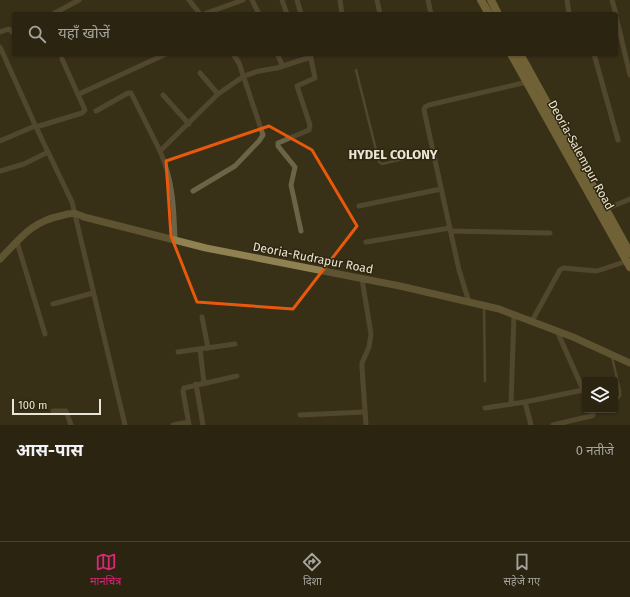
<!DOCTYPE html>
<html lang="hi">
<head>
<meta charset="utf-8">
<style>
	:root { --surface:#2a2411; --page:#36301f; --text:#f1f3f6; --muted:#a5a49f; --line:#464131; --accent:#db2777 }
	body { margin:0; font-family:"Fira Sans","Noto Sans Devanagari",sans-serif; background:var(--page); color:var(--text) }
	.controls { position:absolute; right:12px; bottom:12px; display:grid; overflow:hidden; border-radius:4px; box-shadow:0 1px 3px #0004 }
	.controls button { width:36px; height:36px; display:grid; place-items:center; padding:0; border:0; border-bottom:1px solid var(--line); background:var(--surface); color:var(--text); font:20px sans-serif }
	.scale { position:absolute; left:12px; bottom:10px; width:89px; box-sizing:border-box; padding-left:4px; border:2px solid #e9e5d6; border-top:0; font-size:11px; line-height:14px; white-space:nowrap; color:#e9e5d6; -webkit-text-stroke:3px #2e260d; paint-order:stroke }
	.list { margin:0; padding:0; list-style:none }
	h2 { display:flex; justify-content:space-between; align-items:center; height:52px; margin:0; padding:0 16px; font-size:17px }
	h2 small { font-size:13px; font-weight:400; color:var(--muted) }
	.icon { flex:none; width:22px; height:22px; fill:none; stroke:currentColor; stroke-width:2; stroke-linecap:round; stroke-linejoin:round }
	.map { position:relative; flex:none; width:630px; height:425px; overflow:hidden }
	.search { position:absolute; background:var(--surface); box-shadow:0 1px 3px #0004; left:12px; right:12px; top:12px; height:44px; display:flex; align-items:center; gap:10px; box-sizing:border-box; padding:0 14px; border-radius:4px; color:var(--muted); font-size:15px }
	.sheet { height:116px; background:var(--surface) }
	nav { display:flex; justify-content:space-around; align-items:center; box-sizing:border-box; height:56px; border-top:1px solid var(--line); background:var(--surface); font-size:11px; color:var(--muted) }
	nav a { display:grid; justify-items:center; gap:2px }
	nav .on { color:var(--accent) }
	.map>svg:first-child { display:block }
</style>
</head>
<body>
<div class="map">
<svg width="630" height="425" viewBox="0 0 630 425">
	<rect width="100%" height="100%" fill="#383017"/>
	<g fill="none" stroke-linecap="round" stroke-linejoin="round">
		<g stroke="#6d6447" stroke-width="2.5">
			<polyline points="356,70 379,162 382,164 433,152"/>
			<polyline points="484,308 485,381"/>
			<polyline points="612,357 620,391 620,396 615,402"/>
		</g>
		<g stroke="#6d6447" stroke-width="5">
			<polyline points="189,0 200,14"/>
			<polyline points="252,0 259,14"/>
			<polyline points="282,0 287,14"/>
			<polyline points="297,0 301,14"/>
			<polyline points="340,0 342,14"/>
			<polyline points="377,0 380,14"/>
			<polyline points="428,0 431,14"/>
			<polyline points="567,0 569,14"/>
			<polyline points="612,0 616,14"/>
			<polyline points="53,14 79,0"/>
			<polyline points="204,14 243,0"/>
			<polyline points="616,16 630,75"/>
			<polyline points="0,32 9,29 14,33"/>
			<polyline points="0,47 36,127 72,202 125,425"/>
			<polyline points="277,54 283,66"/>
			<polyline points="594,54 618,140"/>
			<polyline points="200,73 218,94"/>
			<polyline points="79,94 166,54"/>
			<polyline points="163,95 189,124"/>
			<polyline points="96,111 128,93 131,93 160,151"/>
			<polyline points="36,127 82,113 85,110 62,59"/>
			<polyline points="0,141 35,126"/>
			<polyline points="0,171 24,164 48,152"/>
			<polyline points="193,191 235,166 259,141 263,135 239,63 233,54"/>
			<polyline points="359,206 441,189"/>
			<polyline points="606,209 630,199"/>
			<polyline points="301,231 291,185 295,167 278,146 278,143 309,130 310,125 297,86 315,78 310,54"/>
			<polyline points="451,231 550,233"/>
			<path d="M175,240C174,208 173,181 160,151L218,94L244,76L259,71L277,68L311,57"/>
			<polyline points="17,242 45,334"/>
			<polyline points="366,242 450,228"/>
			<polyline points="362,279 371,334 369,347 362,363 362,368 366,425"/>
			<polyline points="469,302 459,270 424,110 425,107 429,105 527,82"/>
			<polyline points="53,304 93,293"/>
			<polyline points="202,317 208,348"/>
			<polyline points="532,321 560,270 563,268 597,271 627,261"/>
			<polyline points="557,331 585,394"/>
			<polyline points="200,349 204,383"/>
			<polyline points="178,352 235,344"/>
			<polyline points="196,384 203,425"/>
			<polyline points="525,402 531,425"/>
			<polyline points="511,404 514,314"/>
			<polyline points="485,408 525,402 583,390"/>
			<polyline points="53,411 66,411 71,425"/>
			<polyline points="300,415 365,412"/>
			<polyline points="173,425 188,422"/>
			<polyline points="189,425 183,391 184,388 237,376"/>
			<polyline points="553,425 591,416 593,415 592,410"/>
		</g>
		<path stroke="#8f8151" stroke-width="7" d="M0,259C20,239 31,222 60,216C71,213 74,212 84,217L206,248L400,286L499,309L573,337L630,363"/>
		<g stroke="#b4a05c" stroke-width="8">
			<polyline points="481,0 489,14"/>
			<polyline points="491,0 498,14"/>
			<polyline points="511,54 630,267"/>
			<polyline points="520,54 630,253"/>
		</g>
	</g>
	<path d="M0 0H630V425H0ZM269,126L312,150L357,226L293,309L197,302L171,236L166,161Z" fill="#383017" fill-opacity=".55" fill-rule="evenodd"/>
	<path fill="none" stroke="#e8590c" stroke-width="3" stroke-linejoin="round" d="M269,126L312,150L357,226L293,309L197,302L171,236L166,161Z"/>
	<g text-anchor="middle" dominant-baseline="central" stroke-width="3" stroke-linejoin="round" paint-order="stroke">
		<g font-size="12" fill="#e9e5d6" stroke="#2e260d">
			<text transform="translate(581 155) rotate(61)">Deoria-Salempur Road</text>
			<text transform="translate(313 258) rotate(11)">Deoria-Rudrapur Road</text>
		</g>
		<g font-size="13" font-weight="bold" fill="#e9e5d6" stroke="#2e260d">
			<text x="393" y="154">HYDEL COLONY</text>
		</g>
	</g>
</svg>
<div class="controls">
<button><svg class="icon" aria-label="layers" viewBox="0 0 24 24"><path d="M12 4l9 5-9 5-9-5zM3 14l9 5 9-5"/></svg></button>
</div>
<div class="scale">100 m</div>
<div class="search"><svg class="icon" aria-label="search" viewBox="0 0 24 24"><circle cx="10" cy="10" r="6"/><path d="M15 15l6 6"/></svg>यहाँ खोजें</div>
</div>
<section class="sheet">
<h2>आस-पास<small>0 नतीजे</small></h2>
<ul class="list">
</ul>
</section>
<nav>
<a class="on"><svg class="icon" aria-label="map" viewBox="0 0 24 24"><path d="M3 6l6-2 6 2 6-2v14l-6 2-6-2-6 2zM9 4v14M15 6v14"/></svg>मानचित्र</a>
<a><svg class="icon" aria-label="directions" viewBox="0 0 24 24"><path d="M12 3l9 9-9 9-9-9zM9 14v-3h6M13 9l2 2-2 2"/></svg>दिशा</a>
<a><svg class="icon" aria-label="saved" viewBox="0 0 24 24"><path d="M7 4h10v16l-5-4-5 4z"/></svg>सहेजे गए</a>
</nav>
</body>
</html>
